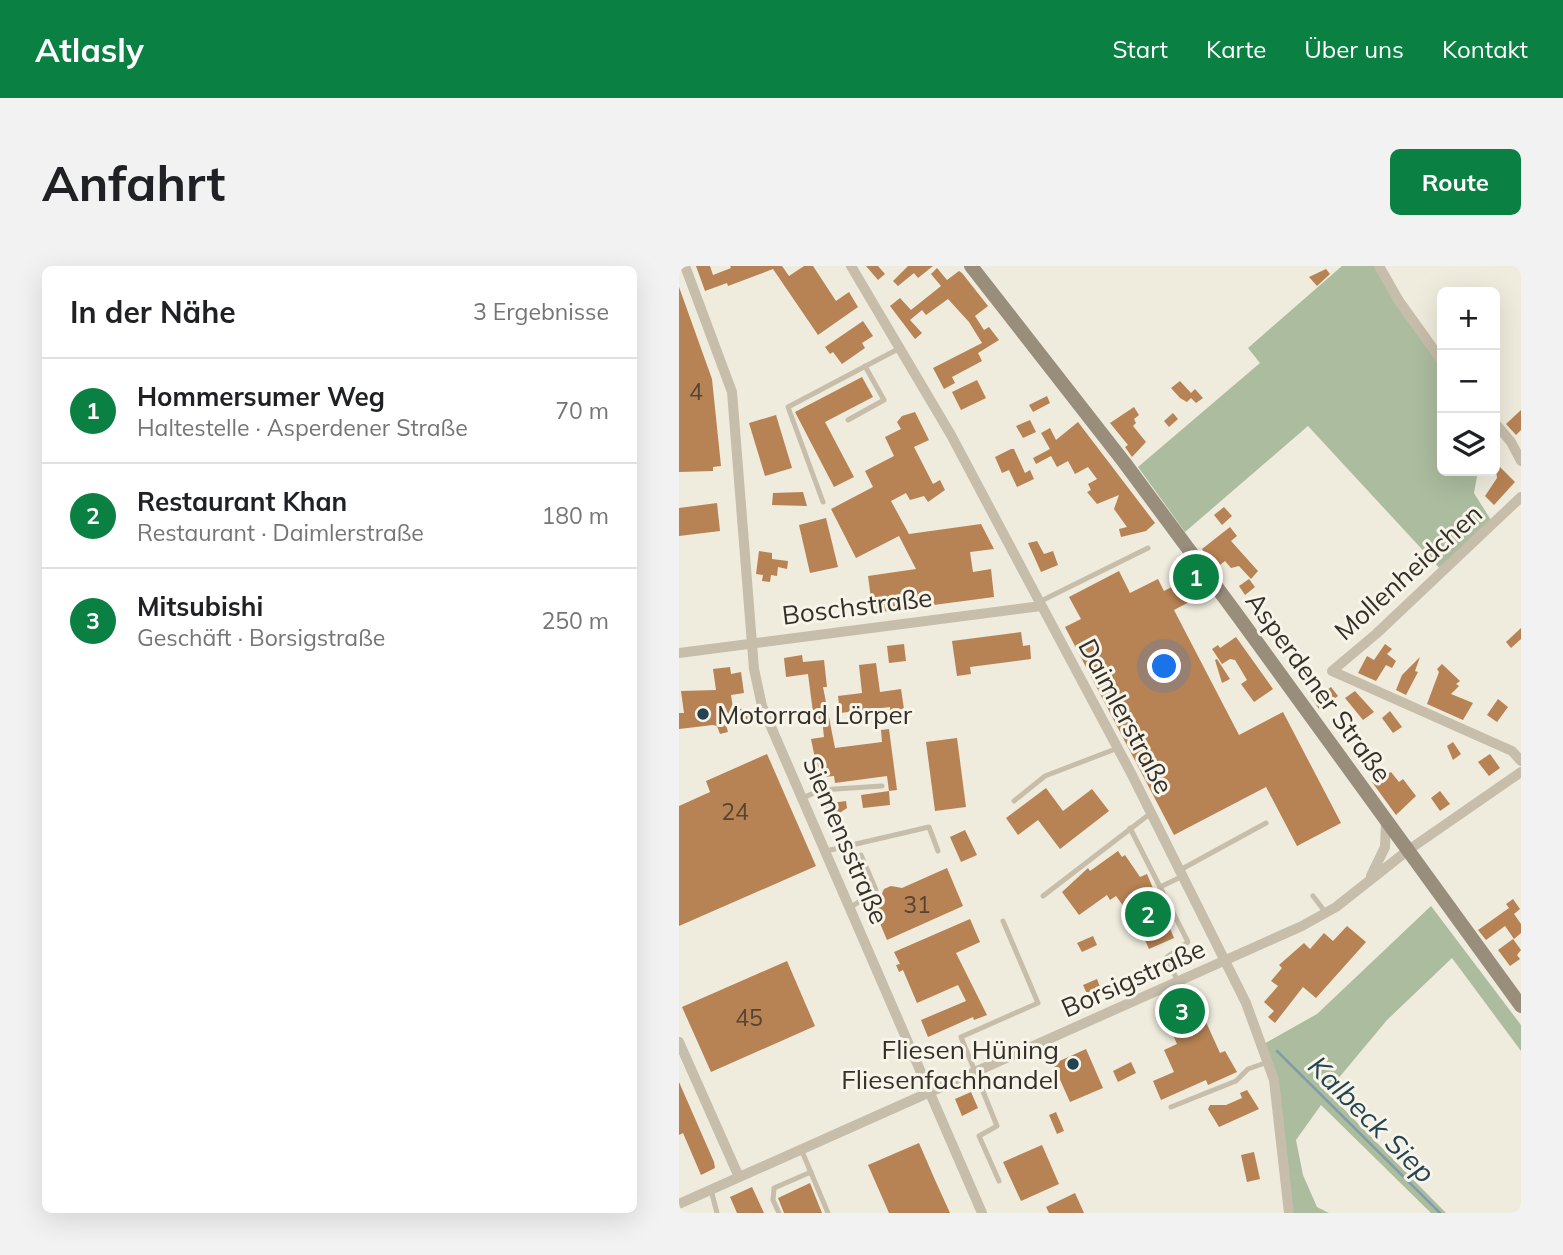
<!DOCTYPE html>
<html lang="de">
<head>
<meta charset="utf-8">
<style>
	:root { --surface:#fff; --page:#f2f2f2; --text:#202124; --muted:#757577; --line:#e0e0e0; --accent:#0b8043 }
	body { margin:0; font-family:Mulish,sans-serif; background:var(--page); color:var(--text) }
	.controls { position:absolute; right:21px; top:21px; display:grid; overflow:hidden; border-radius:10px; box-shadow:0 7px 28px #0002 }
	.controls button { width:63px; height:63px; display:grid; place-items:center; padding:0; border:0; border-bottom:2px solid var(--line); background:var(--surface); color:var(--text); font:35px sans-serif }
	.you { position:absolute; left:486px; top:401px; width:24px; height:24px; margin:-18px; border:5px solid #fff; border-radius:50%; background:#1a73e8; box-shadow:0 0 0 10px #1a73e833 }
	.badge { display:grid; place-items:center; width:46px; height:46px; border-radius:50%; background:var(--accent); color:#fff; font-size:23px; font-weight:700 }
	.pin { position:absolute; translate:-50% -50%; border:4px solid #fff; box-shadow:0 2px 7px #0006 }
	.list { margin:0; padding:0; list-style:none }
	h2 { display:flex; justify-content:space-between; align-items:center; height:91px; margin:0; padding:0 28px; font-size:30px }
	h2 small { font-size:23px; font-weight:400; color:var(--muted) }
	.list li { display:grid; grid-template-columns:46px 1fr auto; gap:21px; align-items:center; box-sizing:border-box; height:105px; padding:0 28px; border-top:2px solid var(--line) }
	.list b { display:block; font-size:26px; white-space:nowrap }
	.list p { margin:0; font-size:23px; white-space:nowrap; color:var(--muted) }
	.list em { font-size:23px; font-style:normal; color:var(--muted) }
	.icon { flex:none; width:38px; height:38px; fill:none; stroke:currentColor; stroke-width:2; stroke-linecap:round; stroke-linejoin:round }
	.map { position:relative; flex:none; width:842px; height:947px; overflow:hidden; border-radius:10px }
	header { display:flex; align-items:center; gap:42px; box-sizing:border-box; height:98px; padding:0 35px; background:var(--accent); color:#fff }
	header strong { font-size:33px }
	nav { display:flex; gap:38px; margin-inline-start:auto; font-size:24px }
	.intro { display:flex; align-items:center; justify-content:space-between; box-sizing:border-box; height:168px; padding:0 42px }
	h1 { margin:0; font-size:49px }
	.button { padding:18px 32px; border-radius:10px; background:var(--accent); color:#fff; font-size:24px; font-weight:700 }
	main { display:flex; gap:42px; padding:0 42px }
	aside { flex:1; background:var(--surface); border-radius:10px; box-shadow:0 7px 28px #0002 }
	.map>svg:first-child { display:block }
</style>
</head>
<body>
<header>
<strong>Atlasly</strong>
<nav><a>Start</a><a>Karte</a><a>Über uns</a><a>Kontakt</a></nav>
</header>
<div class="intro"><h1>Anfahrt</h1><a class="button">Route</a></div>
<main>
<aside>
<h2>In der Nähe<small>3 Ergebnisse</small></h2>
<ul class="list">
<li><span class="badge">1</span><div><b>Hommersumer Weg</b><p>Haltestelle · Asperdener Straße</p></div><em>70 m</em></li>
<li><span class="badge">2</span><div><b>Restaurant Khan</b><p>Restaurant · Daimlerstraße</p></div><em>180 m</em></li>
<li><span class="badge">3</span><div><b>Mitsubishi</b><p>Geschäft · Borsigstraße</p></div><em>250 m</em></li>
</ul>
</aside>
<div class="map">
<svg width="842" height="947" viewBox="0 0 842 947">
	<rect width="100%" height="100%" fill="#efebdd"/>
	<g fill="#acbc9f">
		<polygon points="663,0 700,0 763,95 763,205 799,205 795,227 815,259 764,306 629,160 506,266 459,201 581,97 569,82"/>
		<polygon points="752,640 842,759 842,785 773,692 708,754 648,826 767,947 752,947 642,839 617,874 624,909 638,941 650,947 610,947 600,853 583,779 638,748"/>
	</g>
	<g fill="none" stroke-linecap="round" stroke-linejoin="round">
		<polyline stroke="#809ea8" stroke-width="2.5" points="598,785 761,947"/>
	</g>
	<g fill="#b78254">
		<polygon points="17,0 31,0 34,9 52,2 51,0 103,0 110,10 125,0 134,0 157,35 170,26 179,41 139,69 94,3 49,20 48,17 26,25"/>
		<polygon points="187,0 199,0 206,8 199,14"/>
		<polygon points="229,0 254,0 239,12 235,7 219,20 214,15"/>
		<polygon points="258,2 268,14 280,5 283,7 309,40 296,50 305,64 310,61 320,74 299,87 303,95 273,111 276,117 265,123 254,102 303,77 290,56 269,33 247,49 243,44 231,54 243,67 236,73 211,40 221,32 232,44 262,20 252,8"/>
		<polygon points="647,3 651,8 638,20 630,11"/>
		<polygon points="0,21 33,113 42,200 34,201 34,205 0,206"/>
		<polygon points="184,55 194,70 183,77 186,82 163,98 154,86 151,88 146,81"/>
		<polygon points="183,111 194,131 146,156 175,211 155,221 116,146"/>
		<polygon points="298,114 307,132 282,144 273,126"/>
		<polygon points="501,115 512,127 516,123 524,132 517,137 512,132 508,136 501,132 492,122"/>
		<polygon points="368,130 371,137 354,146 350,139"/>
		<polygon points="455,141 460,149 455,153 457,157 454,160 467,176 453,191 446,181 449,179 431,157"/>
		<polygon points="842,144 842,164 837,169 827,158"/>
		<polygon points="236,146 250,174 235,181 254,218 261,214 266,224 249,236 245,230 231,234 227,227 212,235 230,268 302,258 315,283 291,286 294,306 312,303 315,331 194,347 189,310 237,303 220,270 177,292 152,243 194,221 186,205 215,190 206,171 222,163 218,156 223,150"/>
		<polygon points="494,147 499,153 490,161 485,155"/>
		<polygon points="97,149 113,202 86,210 70,157"/>
		<polygon points="351,154 357,166 344,172 337,160"/>
		<polygon points="399,156 476,257 467,265 442,271 440,263 448,261 435,243 440,229 418,238 408,226 412,224 409,218 418,213 409,201 396,208 389,195 378,201 372,190 357,198 354,192 371,183 362,167 371,162 377,174"/>
		<polygon points="332,183 335,183 346,207 351,204 355,213 338,221 330,204 323,207 316,191"/>
		<polygon points="816,196 836,216 815,239 806,230 818,212"/>
		<polygon points="124,226 128,240 93,239 94,227"/>
		<polygon points="38,237 41,265 0,270 0,242"/>
		<polygon points="545,241 553,250 543,259 535,249"/>
		<polygon points="147,252 159,301 131,307 120,259"/>
		<polygon points="551,261 558,270 552,275 579,305 572,313 560,300 552,302 546,295 537,302 523,283"/>
		<polygon points="358,275 365,288 374,285 379,299 362,306 349,277"/>
		<polygon points="80,285 93,287 93,293 109,295 108,303 99,301 98,310 92,309 91,316 83,315 84,309 77,308"/>
		<polygon points="440,305 451,327 479,313 485,325 504,315 514,334 495,344 560,469 604,446 662,557 618,580 587,521 495,569 386,361 402,353 390,331"/>
		<polygon points="570,313 576,321 566,329 560,320"/>
		<polygon points="842,362 842,373 832,382 827,376"/>
		<polygon points="342,366 344,380 351,379 352,393 291,401 292,408 278,410 273,375"/>
		<polygon points="557,371 594,423 575,436 562,418 568,414 556,394 551,393 543,398 533,383 539,379 541,382"/>
		<polygon points="225,378 227,395 210,397 208,380"/>
		<polygon points="706,378 713,383 708,388 717,395 713,402 707,399 697,415 679,407 688,390 695,394"/>
		<polygon points="123,389 124,396 145,394 148,421 144,421 156,482 203,476 202,464 210,463 218,524 210,525 211,539 184,542 182,529 210,525 208,510 156,517 155,510 145,511 139,507 132,473 145,471 143,453 135,454 129,408 107,411 105,392"/>
		<polygon points="741,391 736,405 739,406 727,429 717,424 723,409"/>
		<polygon points="538,393 551,413 543,417 536,394"/>
		<polygon points="197,397 201,426 222,423 225,443 211,445 211,441 161,447 159,430 183,427 180,399"/>
		<polygon points="763,398 781,415 777,418 780,420 772,428 794,437 784,454 748,438 760,406 758,403"/>
		<polygon points="51,401 52,408 62,406 65,427 52,429 54,442 71,444 73,455 47,459 49,466 41,468 38,460 34,459 0,463 0,447 5,447 2,425 37,424 34,403"/>
		<polygon points="652,421 659,430 640,443 634,434"/>
		<polygon points="676,425 695,446 684,454 666,432"/>
		<polygon points="819,433 829,441 818,456 808,449"/>
		<polygon points="711,445 723,461 714,467 703,452"/>
		<polygon points="278,472 287,541 256,545 247,476"/>
		<polygon points="774,476 782,488 774,494 768,480"/>
		<polygon points="88,488 137,600 0,660 0,540 31,526 27,515"/>
		<polygon points="811,488 821,502 810,510 799,496"/>
		<polygon points="712,506 720,516 724,513 737,530 717,549 693,516"/>
		<polygon points="367,522 384,545 413,523 430,545 381,583 359,554 339,569 327,552"/>
		<polygon points="761,525 771,538 761,545 752,532"/>
		<polygon points="167,535 168,542 159,548 161,556 149,559 146,538"/>
		<polygon points="286,564 298,589 282,596 271,571"/>
		<polygon points="439,585 443,591 446,589 461,611 468,608 495,672 470,683 450,639 445,641 437,630 431,634 428,629 400,649 383,626 409,602 411,605"/>
		<polygon points="268,602 284,640 208,674 192,636 201,632 205,623 212,620 223,622"/>
		<polygon points="834,633 841,643 835,648 842,658 842,667 835,673 826,660 807,674 799,664 830,642 827,638"/>
		<polygon points="291,653 301,676 277,687 308,749 295,754 294,751 249,771 242,754 287,735 279,719 238,737 224,704 220,706 217,699 221,698 215,686"/>
		<polygon points="668,660 687,676 637,732 624,721 596,757 589,751 595,745 585,736 599,720 592,715 603,702 600,699 625,677 631,683 645,667 654,675"/>
		<polygon points="414,670 418,679 403,686 398,677"/>
		<polygon points="834,673 842,684 838,689 841,693 831,700 819,684"/>
		<polygon points="108,695 136,760 32,806 3,741"/>
		<polygon points="418,713 422,724 408,728 404,719"/>
		<polygon points="513,725 541,787 546,785 558,806 529,819 527,814 482,834 474,815 495,806 485,784 498,778 485,748 495,743 492,735"/>
		<polygon points="407,783 424,822 391,836 374,798"/>
		<polygon points="452,796 457,807 439,816 434,805"/>
		<polygon points="0,816 35,896 36,902 22,909 4,867 0,869"/>
		<polygon points="568,824 580,843 540,861 529,843 531,839 547,839 563,832 561,827"/>
		<polygon points="292,826 299,842 283,850 276,833"/>
		<polygon points="377,846 385,865 378,868 370,849"/>
		<polygon points="240,877 256,914 271,947 210,947 189,899"/>
		<polygon points="363,879 380,918 342,935 324,896"/>
		<polygon points="575,886 581,913 568,916 562,889"/>
		<polygon points="131,917 143,947 105,947 99,932"/>
		<polygon points="73,921 85,947 58,947 51,931"/>
		<polygon points="396,927 405,947 370,947 367,941"/>
	</g>
	<g fill="none" stroke-linecap="round" stroke-linejoin="round">
		<g stroke="#c6bdab" stroke-width="5">
			<polyline points="169,154 205,134 186,100"/>
			<polyline points="144,236 109,141 221,82"/>
			<polyline points="360,336 469,282"/>
			<polyline points="124,532 141,524 203,520"/>
			<polyline points="335,535 366,510 439,482"/>
			<polyline points="451,562 509,676 488,691 498,714"/>
			<polyline points="147,585 250,561 259,585"/>
			<polyline points="501,604 587,557"/>
			<polyline points="481,621 504,610"/>
			<polyline points="364,630 472,547"/>
			<polyline points="634,630 647,647"/>
			<polyline points="171,642 197,624 182,589"/>
			<polyline points="492,841 557,815 569,803 589,796"/>
			<polyline points="122,883 149,947"/>
			<polyline points="320,915 300,870 318,860 282,771 359,737 324,655"/>
			<polyline points="32,924 38,947"/>
			<polyline points="100,947 94,934 95,922 132,906"/>
		</g>
		<g stroke="#c6bdab" stroke-width="10">
			<polyline points="6,0 53,126 75,403 83,440 303,947"/>
			<polyline points="172,0 272,169 350,316 452,507 567,737 595,814 610,947"/>
			<polyline points="700,0 720,35 763,95"/>
			<polyline points="816,157 832,176 842,195"/>
			<polyline points="842,231 697,368 653,405 833,485 842,495"/>
			<polyline points="0,387 362,340"/>
			<polyline points="692,610 706,581 707,556"/>
			<polyline points="0,776 60,911"/>
			<polyline points="0,938 623,660 657,641 728,585 842,506"/>
		</g>
		<polyline stroke="#998d7c" stroke-width="14" points="292,0 445,196 559,350 842,740"/>
	</g>
	<g fill="#244351" stroke="#f7f4e9" stroke-width="2.5">
		<circle cx="24" cy="448" r="7"/>
		<circle cx="394" cy="798" r="7"/>
	</g>
	<g text-anchor="middle" dominant-baseline="central" stroke-width="6" stroke-linejoin="round" paint-order="stroke">
		<g font-size="23" fill="#554434">
			<text x="17" y="125">4</text>
			<text x="56" y="545">24</text>
			<text x="238" y="638">31</text>
			<text x="70" y="751">45</text>
		</g>
		<g font-size="26" fill="#342f29" stroke="#f7f4e9">
			<text transform="translate(729 306) rotate(-42)">Mollenheidchen</text>
			<text transform="translate(178 340) rotate(-7)">Boschstraße</text>
			<text transform="translate(640 421) rotate(54)">Asperdener Straße</text>
			<text transform="translate(447 450) rotate(62)">Daimlerstraße</text>
			<text transform="translate(167 574) rotate(67)">Siemensstraße</text>
			<text transform="translate(454 712) rotate(-24)">Borsigstraße</text>
		</g>
		<g font-size="26" fill="#342f29" stroke="#f7f4e9" text-anchor="start">
			<text x="38" y="448">Motorrad Lörper</text>
			<text x="380" y="783" text-anchor="end">Fliesen Hüning<tspan x="380" dy="30">Fliesenfachhandel</tspan></text>
		</g>
		<g font-size="28" font-style="italic" fill="#244351" stroke="#f7f4e9">
			<text transform="translate(693 853) rotate(45)">Kalbeck Siep</text>
		</g>
	</g>
</svg>
<div class="controls">
<button>+</button>
<button>−</button>
<button><svg class="icon" aria-label="layers" viewBox="0 0 24 24"><path d="M12 4l9 5-9 5-9-5zM3 14l9 5 9-5"/></svg></button>
</div>
<div class="you"></div>
<div class="pin badge" style="left:517px;top:311px">1</div>
<div class="pin badge" style="left:469px;top:648px">2</div>
<div class="pin badge" style="left:503px;top:745px">3</div>
</div>
</main>
</body>
</html>
